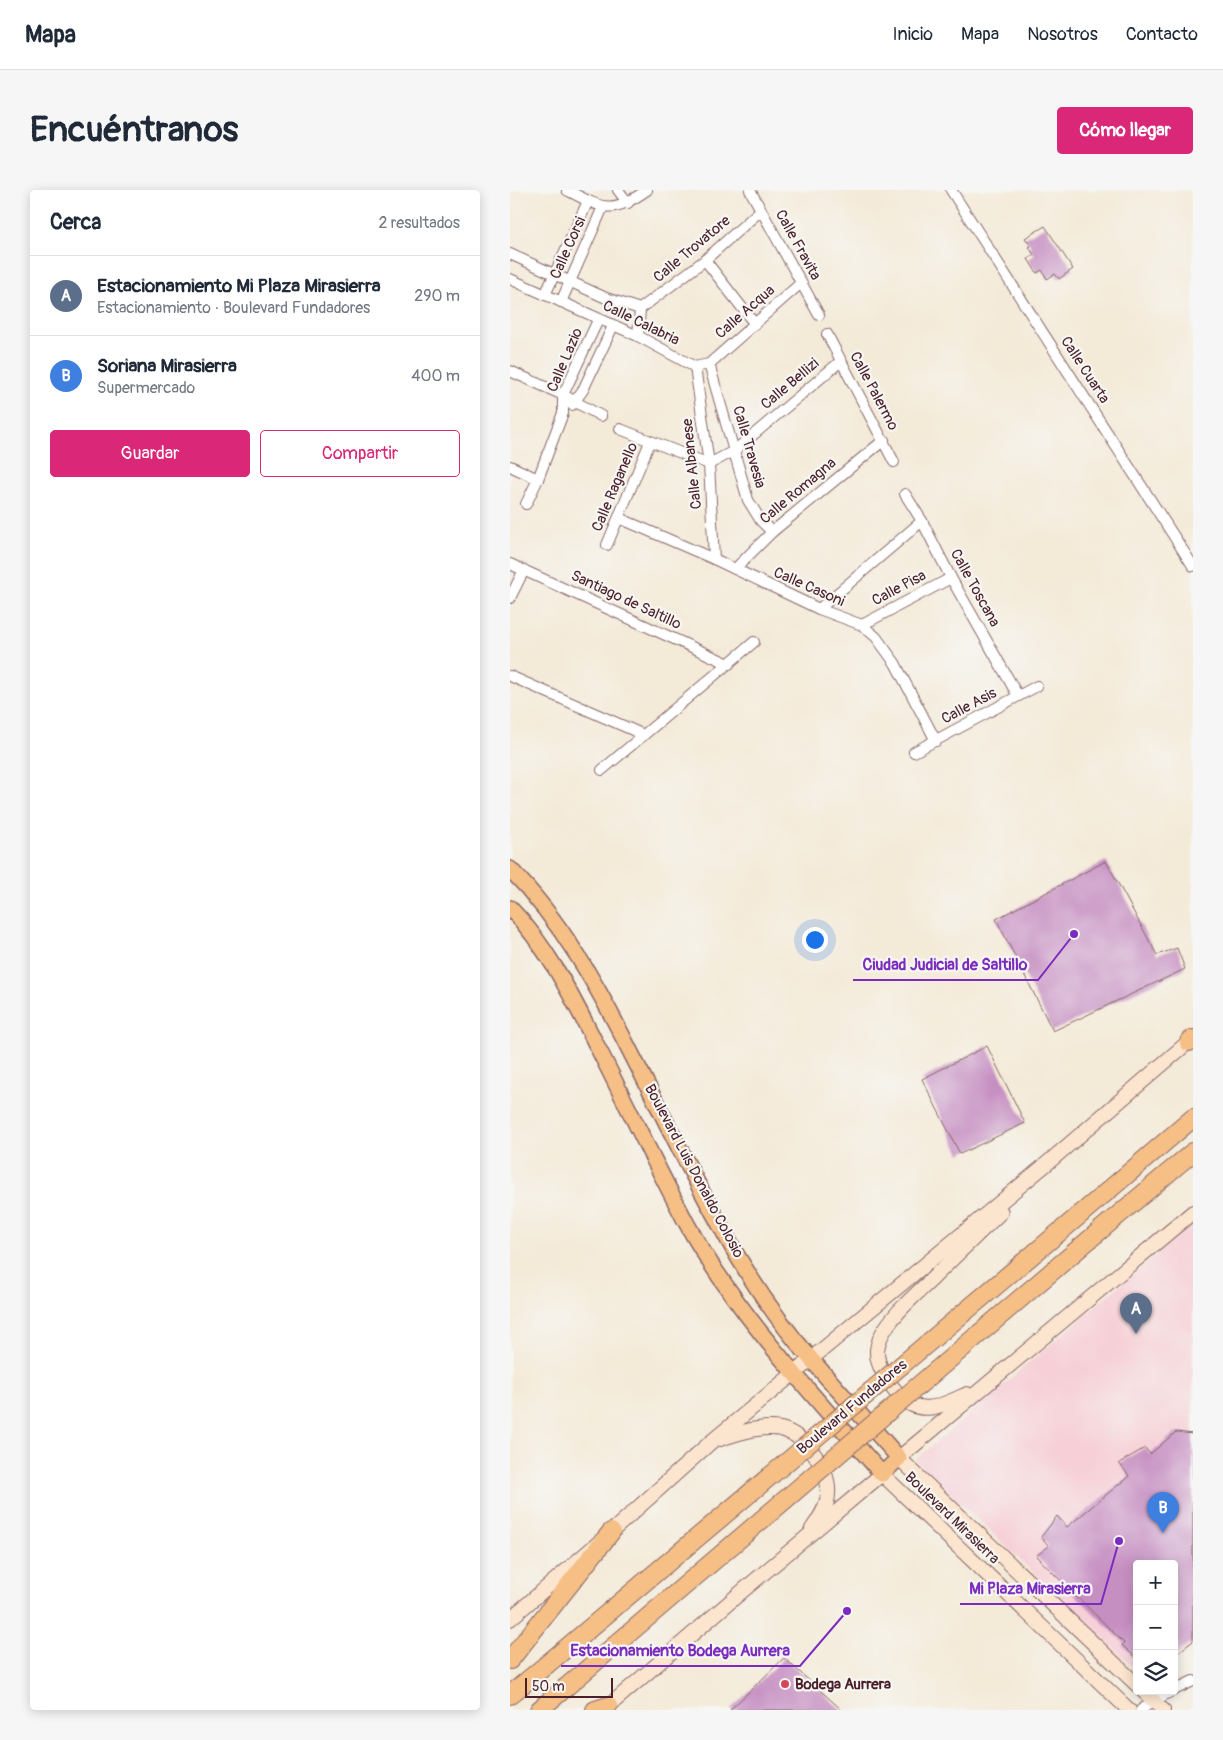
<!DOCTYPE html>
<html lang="es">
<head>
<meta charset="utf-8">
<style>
	:root { --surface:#fff; --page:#f6f6f7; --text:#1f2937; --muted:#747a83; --line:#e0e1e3; --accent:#db2777 }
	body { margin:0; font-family:Pangolin,sans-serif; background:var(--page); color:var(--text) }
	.controls { position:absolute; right:15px; bottom:15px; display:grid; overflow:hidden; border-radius:5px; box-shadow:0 2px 12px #0003 }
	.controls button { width:45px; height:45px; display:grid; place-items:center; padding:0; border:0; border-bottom:1px solid var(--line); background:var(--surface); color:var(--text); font:25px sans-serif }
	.scale { position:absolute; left:15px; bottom:12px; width:88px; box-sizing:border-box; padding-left:5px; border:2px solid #4a1f2b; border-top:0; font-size:14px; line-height:18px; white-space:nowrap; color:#4a1f2b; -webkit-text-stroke:4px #f6f6f2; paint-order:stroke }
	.you { position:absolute; left:304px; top:749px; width:18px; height:18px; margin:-12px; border:4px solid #fff; border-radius:50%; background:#1a73e8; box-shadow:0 0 0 8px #1a73e833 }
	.badge { display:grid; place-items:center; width:32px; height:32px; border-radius:50%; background:var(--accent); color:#fff; font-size:16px; font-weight:700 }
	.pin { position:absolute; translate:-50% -41px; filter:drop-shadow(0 1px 2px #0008) }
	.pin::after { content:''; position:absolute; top:26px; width:18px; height:15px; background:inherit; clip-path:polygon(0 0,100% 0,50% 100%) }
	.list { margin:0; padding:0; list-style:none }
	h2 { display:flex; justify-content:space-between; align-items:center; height:65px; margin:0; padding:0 20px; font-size:21px }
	h2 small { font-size:16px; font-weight:400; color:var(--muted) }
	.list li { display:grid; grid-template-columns:32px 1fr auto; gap:15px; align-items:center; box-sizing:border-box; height:80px; padding:0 20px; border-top:1px solid var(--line) }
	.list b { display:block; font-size:19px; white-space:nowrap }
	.list p { margin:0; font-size:16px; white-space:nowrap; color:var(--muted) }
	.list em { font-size:16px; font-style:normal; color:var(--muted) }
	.actions { display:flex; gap:10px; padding:15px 20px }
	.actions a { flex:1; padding:11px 0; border:1px solid var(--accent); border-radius:5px; text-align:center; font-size:18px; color:var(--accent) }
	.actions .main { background:var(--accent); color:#fff }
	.icon { flex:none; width:28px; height:28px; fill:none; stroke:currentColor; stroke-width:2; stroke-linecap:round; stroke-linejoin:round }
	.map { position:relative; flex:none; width:683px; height:1520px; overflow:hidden; border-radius:5px }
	header { display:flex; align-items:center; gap:30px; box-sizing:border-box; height:70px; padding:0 25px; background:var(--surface); border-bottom:1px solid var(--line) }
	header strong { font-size:24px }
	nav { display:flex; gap:28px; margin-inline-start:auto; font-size:18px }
	.intro { display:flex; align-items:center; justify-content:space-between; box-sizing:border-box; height:120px; padding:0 30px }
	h1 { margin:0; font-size:35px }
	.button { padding:12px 22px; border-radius:5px; background:var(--accent); color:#fff; font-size:18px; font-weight:700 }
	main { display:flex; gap:30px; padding:0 30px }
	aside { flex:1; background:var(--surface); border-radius:5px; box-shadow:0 2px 12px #0003 }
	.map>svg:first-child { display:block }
</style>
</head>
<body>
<header>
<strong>Mapa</strong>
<nav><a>Inicio</a><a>Mapa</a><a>Nosotros</a><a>Contacto</a></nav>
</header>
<div class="intro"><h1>Encuéntranos</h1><a class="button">Cómo llegar</a></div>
<main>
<aside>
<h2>Cerca<small>2 resultados</small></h2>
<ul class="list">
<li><span class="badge" style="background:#5c6f8a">A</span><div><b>Estacionamiento Mi Plaza Mirasierra</b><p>Estacionamiento · Boulevard Fundadores</p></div><em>290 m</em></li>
<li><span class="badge" style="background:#3f7fe0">B</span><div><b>Soriana Mirasierra</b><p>Supermercado</p></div><em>400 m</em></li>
</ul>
<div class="actions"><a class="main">Guardar</a><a>Compartir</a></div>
</aside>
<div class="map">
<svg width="683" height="1520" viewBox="0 0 683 1520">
	<rect width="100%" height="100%" fill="#f6f6f2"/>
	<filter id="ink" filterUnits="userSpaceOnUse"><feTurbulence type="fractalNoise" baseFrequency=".02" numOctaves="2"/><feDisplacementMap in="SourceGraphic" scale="10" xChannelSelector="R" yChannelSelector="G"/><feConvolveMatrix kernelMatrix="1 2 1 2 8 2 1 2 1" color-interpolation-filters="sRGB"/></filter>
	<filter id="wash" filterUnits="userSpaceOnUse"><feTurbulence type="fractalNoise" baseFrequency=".0096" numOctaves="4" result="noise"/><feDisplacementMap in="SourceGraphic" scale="20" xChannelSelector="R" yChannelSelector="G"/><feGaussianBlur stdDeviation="1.12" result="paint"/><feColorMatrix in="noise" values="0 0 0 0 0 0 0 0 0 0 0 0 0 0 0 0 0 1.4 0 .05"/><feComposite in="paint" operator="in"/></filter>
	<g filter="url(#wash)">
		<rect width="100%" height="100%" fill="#f4ead8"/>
		<polygon fill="#f6cfd7" points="683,1033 683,1456 664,1471 664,1374 627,1374 627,1481 405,1270"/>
		<g id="blocks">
			<g fill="#c68fc2">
				<polygon points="535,36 563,79 549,89 545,84 537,89 532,80 527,83 518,69 524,65 519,57 521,56 515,48"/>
				<polygon points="596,671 647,765 667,758 675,779 543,841 486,729"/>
				<polygon points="477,856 515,933 450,964 412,889"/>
				<polygon points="666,1242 683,1244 683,1451 664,1466 664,1374 627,1374 627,1469 612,1455 614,1453 526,1366 539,1356 531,1347 547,1326 557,1337 619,1286 609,1273 635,1258 640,1264"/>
				<polygon points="274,1468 332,1520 220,1520"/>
			</g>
		</g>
	</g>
	<g filter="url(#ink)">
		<use href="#blocks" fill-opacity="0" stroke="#866668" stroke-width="1"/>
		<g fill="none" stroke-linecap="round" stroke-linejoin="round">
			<g stroke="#866668" stroke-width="12">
				<g id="street">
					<path d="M57,0C93,19 101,25 137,0"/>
					<polyline points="108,0 118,13"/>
					<polyline points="240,0 309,125"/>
					<polyline points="441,0 683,376"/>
					<polyline points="0,64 96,108 130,119"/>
					<polyline points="195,70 244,133"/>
					<polyline points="0,89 128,146 185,177 199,174 291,93"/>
					<polyline points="35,105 78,11"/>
					<polyline points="51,112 93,17"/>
					<polyline points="130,119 195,70 251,20"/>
					<polyline points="317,144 384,272"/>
					<polyline points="128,146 130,119"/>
					<polyline points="199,174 238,310 251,331 262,342"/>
					<polyline points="185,177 199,274 204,369"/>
					<polyline points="0,181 53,205 91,226"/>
					<polyline points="62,215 73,200 103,136"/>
					<polyline points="110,239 199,274 224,261 331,171"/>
					<polyline points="0,276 28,289"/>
					<polyline points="395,304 412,331 441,388 508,506"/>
					<polyline points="16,314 28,289 53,223 53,205 88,130"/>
					<polyline points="109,328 204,369 309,419 352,435 366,447 385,473 426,551"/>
					<polyline points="97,355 140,252"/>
					<polyline points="0,374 219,474"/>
					<polyline points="225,379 262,342 374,250"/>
					<polyline points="0,408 14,380"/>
					<polyline points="309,419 412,331"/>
					<polyline points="352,435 441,388"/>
					<polyline points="0,486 134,545"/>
					<polyline points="404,562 527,496"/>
					<polyline points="92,580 244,452"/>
					<polyline points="664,1500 683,1491"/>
					<polyline points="631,1520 643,1511 662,1501"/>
				</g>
			</g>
			<g stroke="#866668" stroke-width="16">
				<g id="secondary">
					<path d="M457,1204C431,1216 410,1228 388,1204C378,1192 366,1176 367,1160C368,1153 371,1145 375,1139C387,1121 404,1106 420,1091C443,1068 467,1045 491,1022"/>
					<path d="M210,1249C229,1243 251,1235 271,1239C295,1245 320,1279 318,1304C318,1316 309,1329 302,1339"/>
					<polyline points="0,1429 101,1342 201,1252 534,976 683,848"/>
					<polyline points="627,1495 389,1268 683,1022"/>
					<polyline points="633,1501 653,1520"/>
					<polyline points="94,1520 236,1398 372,1284 619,1520"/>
				</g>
			</g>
			<g stroke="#866668" stroke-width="18">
				<path id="primary" d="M0,679C52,732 87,795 120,861C150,919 178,978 210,1035C235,1082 266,1129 301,1169C330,1203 360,1235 389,1268L372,1284C304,1206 227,1125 177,1034C146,976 118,917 88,858C63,809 39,758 0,718"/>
			</g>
			<g stroke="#866668" stroke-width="20">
				<g id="highway">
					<polyline points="679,852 683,849"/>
					<polyline points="572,1023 683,928"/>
					<polyline points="587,1043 683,962"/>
					<polyline points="0,1470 101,1342"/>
					<polyline points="0,1505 35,1476"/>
					<polyline points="29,1520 55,1498"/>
					<polyline points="85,1520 98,1516"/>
				</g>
			</g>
			<use href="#street" stroke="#fff" stroke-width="10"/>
			<use href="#secondary" stroke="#fbe5cf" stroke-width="14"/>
			<use href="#primary" stroke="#f5bf86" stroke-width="15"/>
			<use href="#highway" stroke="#f5bf86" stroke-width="18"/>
			<g stroke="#866668" stroke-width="20" stroke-linecap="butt">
				<g id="highway-bridge">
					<polyline points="35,1476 572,1023"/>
					<polyline points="55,1498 587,1043"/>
				</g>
			</g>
			<use href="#highway-bridge" stroke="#f5bf86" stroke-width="18"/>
		</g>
	</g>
	<circle fill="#d1495b" stroke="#f6f6f2" stroke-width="2" cx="275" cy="1494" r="5"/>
	<g text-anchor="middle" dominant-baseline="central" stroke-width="4.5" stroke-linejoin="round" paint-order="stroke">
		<g font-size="15" fill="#4a1f2b" stroke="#f6f6f2">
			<text transform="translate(288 55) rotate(61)">Calle Fravita</text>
			<text transform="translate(58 58) rotate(-66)">Calle Corsi</text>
			<text transform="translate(182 59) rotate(-40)">Calle Trovatore</text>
			<text transform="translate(235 122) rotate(-41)">Calle Acqua</text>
			<text transform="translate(131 133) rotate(26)">Calle Calabria</text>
			<text transform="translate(55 170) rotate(-67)">Calle Lazio</text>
			<text transform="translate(575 180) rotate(57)">Calle Cuarta</text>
			<text transform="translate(280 194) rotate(-40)">Calle Bellizi</text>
			<text transform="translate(364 201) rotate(62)">Calle Palermo</text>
			<text transform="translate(239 257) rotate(74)">Calle Travesia</text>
			<text transform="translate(182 274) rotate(-96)">Calle Albanese</text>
			<text transform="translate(105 297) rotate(-67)">Calle Raganello</text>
			<text transform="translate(288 301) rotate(-40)">Calle Romagna</text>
			<text transform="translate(299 397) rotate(24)">Calle Casoni</text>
			<text transform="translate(389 398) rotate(-28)">Calle Pisa</text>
			<text transform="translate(465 398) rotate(61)">Calle Toscana</text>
			<text transform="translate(116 410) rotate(25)">Santiago de Saltillo</text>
			<text transform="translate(459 516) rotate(-28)">Calle Asis</text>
			<text transform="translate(184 981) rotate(62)">Boulevard Luis Donaldo Colosio</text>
			<text transform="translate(342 1217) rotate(-40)">Boulevard Fundadores</text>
			<text transform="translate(442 1328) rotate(44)">Boulevard Mirasierra</text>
		</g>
		<g font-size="15" font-weight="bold" fill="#4a1f2b" stroke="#f6f6f2" text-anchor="start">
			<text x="285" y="1494">Bodega Aurrera</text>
		</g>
	</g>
	<path fill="none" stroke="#7b2cbf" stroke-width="2" d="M564 744L528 790H343M609 1351L591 1414H450M337 1421L290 1476H51"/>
	<g fill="#7b2cbf" stroke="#f6f6f2" stroke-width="2">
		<circle cx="564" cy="744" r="5"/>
		<circle cx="609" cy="1351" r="5"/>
		<circle cx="337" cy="1421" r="5"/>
	</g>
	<g font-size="16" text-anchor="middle" font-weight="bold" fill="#7b2cbf" stroke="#f6f6f2" stroke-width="4.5" stroke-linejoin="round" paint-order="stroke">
		<text x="435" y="780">Ciudad Judicial de Saltillo</text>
		<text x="520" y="1404">Mi Plaza Mirasierra</text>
		<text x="170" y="1466">Estacionamiento Bodega Aurrera</text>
	</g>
</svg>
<div class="controls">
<button>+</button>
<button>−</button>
<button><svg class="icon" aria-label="layers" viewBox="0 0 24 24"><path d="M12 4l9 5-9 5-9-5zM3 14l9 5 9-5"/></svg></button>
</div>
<div class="scale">50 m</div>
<div class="you"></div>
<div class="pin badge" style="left:626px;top:1144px;background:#5c6f8a">A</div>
<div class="pin badge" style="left:653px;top:1343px;background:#3f7fe0">B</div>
</div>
</main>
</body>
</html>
